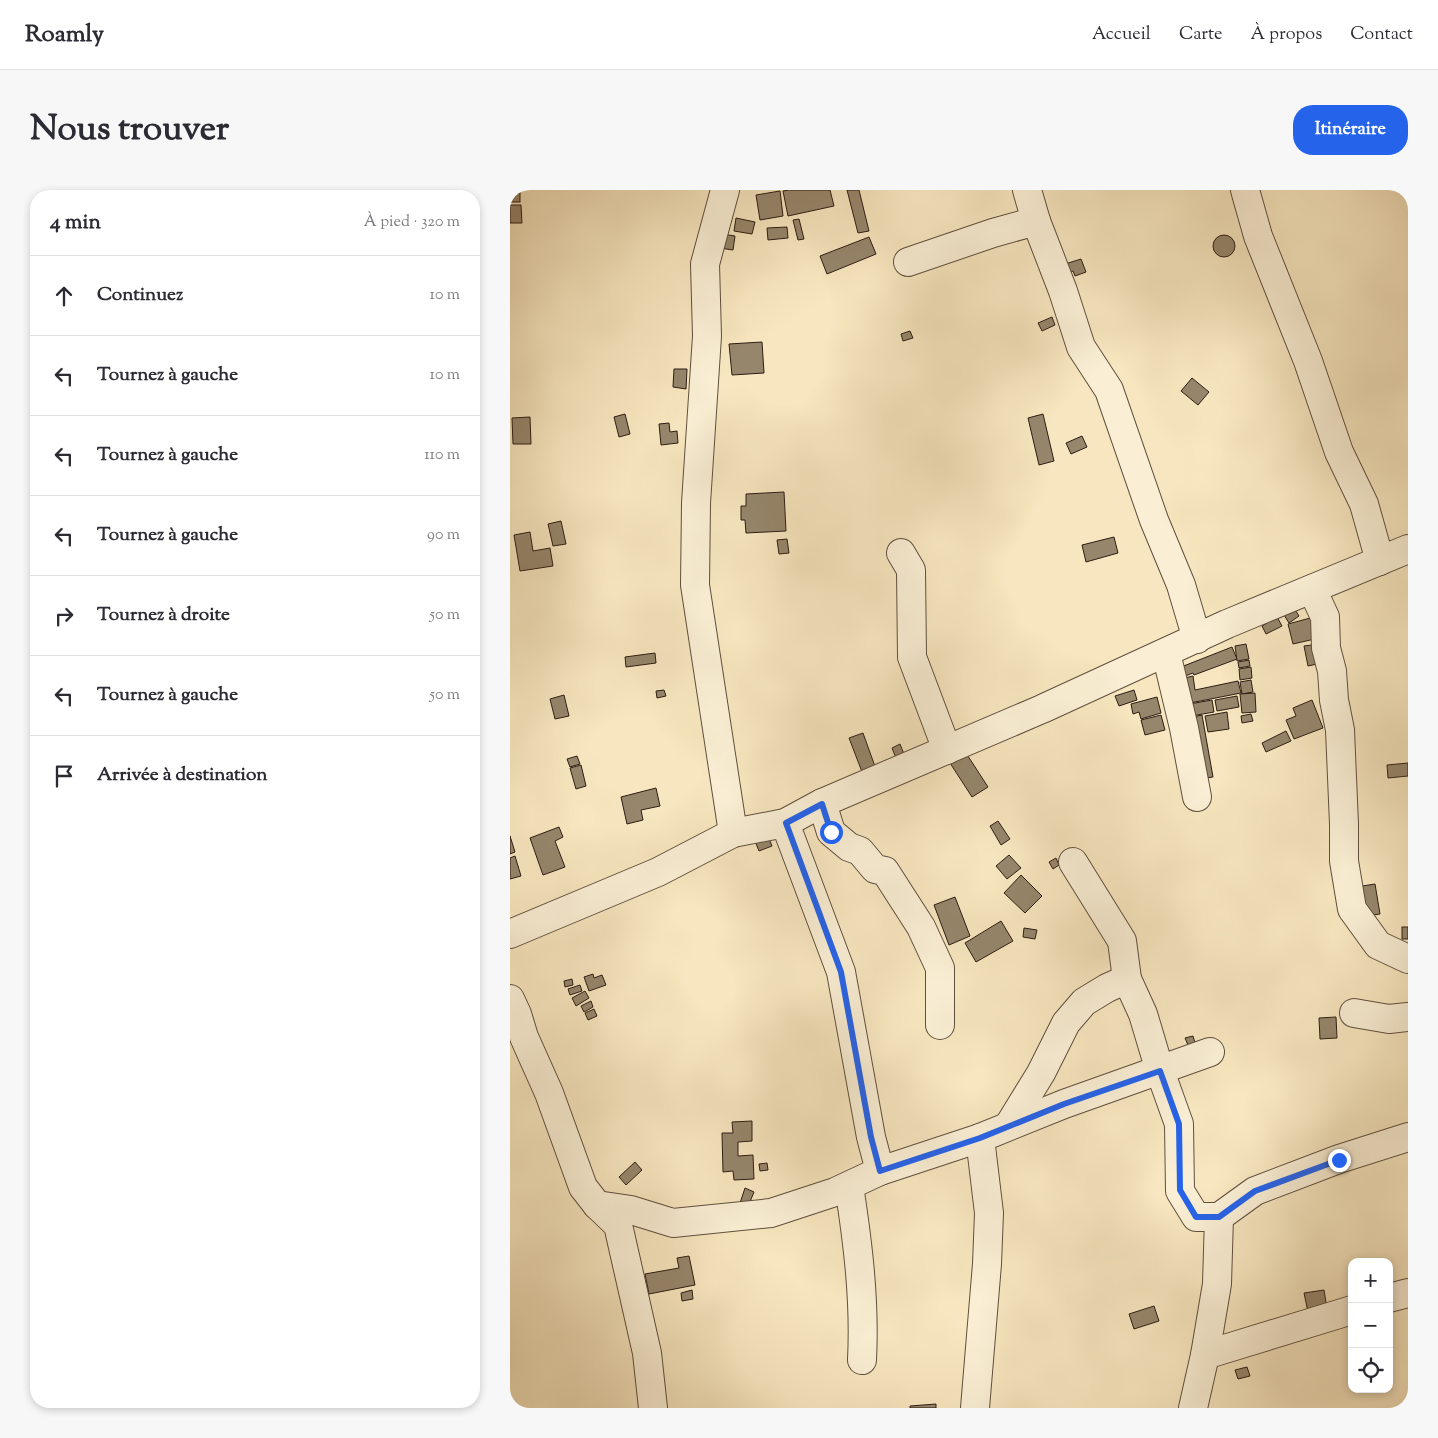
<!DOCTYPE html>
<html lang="fr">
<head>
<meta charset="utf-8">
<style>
	:root { --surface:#fff; --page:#f7f7f7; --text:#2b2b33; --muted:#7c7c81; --line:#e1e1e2; --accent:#2563eb }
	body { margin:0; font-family:"Sorts Mill Goudy",serif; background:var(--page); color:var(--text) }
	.controls { position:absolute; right:15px; bottom:15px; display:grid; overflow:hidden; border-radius:10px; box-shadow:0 2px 8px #0003 }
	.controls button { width:45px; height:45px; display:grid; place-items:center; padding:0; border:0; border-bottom:1px solid var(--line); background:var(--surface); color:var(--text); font:25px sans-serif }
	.stop { position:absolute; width:15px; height:15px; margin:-11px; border:4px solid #2563eb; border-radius:50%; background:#fff }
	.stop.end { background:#2563eb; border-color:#fff; box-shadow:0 1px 5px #0008 }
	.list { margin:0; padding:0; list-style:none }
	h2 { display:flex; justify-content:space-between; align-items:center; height:65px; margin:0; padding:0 20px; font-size:21px }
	h2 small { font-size:16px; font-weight:400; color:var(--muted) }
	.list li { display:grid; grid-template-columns:32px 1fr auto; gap:15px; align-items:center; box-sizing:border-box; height:80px; padding:0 20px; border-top:1px solid var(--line) }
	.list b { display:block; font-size:19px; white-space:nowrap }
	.list em { font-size:16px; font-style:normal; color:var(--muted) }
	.icon { flex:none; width:28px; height:28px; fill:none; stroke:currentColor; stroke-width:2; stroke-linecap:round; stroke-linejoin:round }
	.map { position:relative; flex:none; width:898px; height:1218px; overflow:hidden; border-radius:20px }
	header { display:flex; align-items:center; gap:30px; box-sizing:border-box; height:70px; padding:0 25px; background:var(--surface); border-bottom:1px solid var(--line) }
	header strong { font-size:24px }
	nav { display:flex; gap:28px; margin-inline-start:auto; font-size:18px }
	.intro { display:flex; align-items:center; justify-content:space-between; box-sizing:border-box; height:120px; padding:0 30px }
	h1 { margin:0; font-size:35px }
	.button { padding:12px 22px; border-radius:20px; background:var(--accent); color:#fff; font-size:18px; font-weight:700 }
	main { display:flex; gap:30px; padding:0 30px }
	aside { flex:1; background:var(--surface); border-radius:20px; box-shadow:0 2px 8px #0003 }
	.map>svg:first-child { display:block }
</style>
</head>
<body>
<header>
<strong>Roamly</strong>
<nav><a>Accueil</a><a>Carte</a><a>À propos</a><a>Contact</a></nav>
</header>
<div class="intro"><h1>Nous trouver</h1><a class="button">Itinéraire</a></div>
<main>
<aside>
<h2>4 min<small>À pied · 320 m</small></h2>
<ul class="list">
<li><svg class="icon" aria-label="ahead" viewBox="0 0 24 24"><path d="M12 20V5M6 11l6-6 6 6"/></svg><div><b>Continuez</b></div><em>10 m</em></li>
<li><svg class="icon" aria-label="left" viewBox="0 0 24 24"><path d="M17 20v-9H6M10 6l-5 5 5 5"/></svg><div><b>Tournez à gauche</b></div><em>10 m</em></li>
<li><svg class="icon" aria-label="left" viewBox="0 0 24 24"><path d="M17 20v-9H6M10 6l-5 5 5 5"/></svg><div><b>Tournez à gauche</b></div><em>110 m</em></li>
<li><svg class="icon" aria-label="left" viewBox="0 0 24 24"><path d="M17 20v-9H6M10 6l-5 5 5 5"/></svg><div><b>Tournez à gauche</b></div><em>90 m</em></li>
<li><svg class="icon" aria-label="right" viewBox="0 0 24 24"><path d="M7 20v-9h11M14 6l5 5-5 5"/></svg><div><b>Tournez à droite</b></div><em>50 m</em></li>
<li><svg class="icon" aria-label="left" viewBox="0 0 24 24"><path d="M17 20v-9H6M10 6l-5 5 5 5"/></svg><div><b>Tournez à gauche</b></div><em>50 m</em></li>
<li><svg class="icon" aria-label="arrive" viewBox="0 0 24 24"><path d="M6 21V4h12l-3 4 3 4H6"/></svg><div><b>Arrivée à destination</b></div></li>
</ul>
</aside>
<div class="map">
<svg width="898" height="1218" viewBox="0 0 898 1218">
	<rect width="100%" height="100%" fill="#f7e6bf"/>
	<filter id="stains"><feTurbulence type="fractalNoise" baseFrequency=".004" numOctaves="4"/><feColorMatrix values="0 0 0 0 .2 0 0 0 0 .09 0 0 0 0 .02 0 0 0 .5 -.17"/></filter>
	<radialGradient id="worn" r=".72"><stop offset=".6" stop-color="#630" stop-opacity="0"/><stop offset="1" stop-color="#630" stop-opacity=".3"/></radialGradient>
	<g fill="#96866c" stroke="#2d1d13">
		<rect x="0" y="0" width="10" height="12"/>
		<polygon points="279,0 320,0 324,16 278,26 273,1"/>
		<polygon points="337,0 349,0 359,41 348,43"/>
		<polygon points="270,1 273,26 250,30 246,5"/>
		<polygon points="0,15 11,15 12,33 0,33"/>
		<polygon points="226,28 245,32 242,44 224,41"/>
		<polygon points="289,29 294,49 288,50 283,30"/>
		<polygon points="277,37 278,48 258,50 257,38"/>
		<polygon points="212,44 225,46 223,60 210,58"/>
		<circle cx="714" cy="56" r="11"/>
		<polygon points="359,47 366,64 317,84 310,66"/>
		<polygon points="571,69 576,82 565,86 563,81 556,84 552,75"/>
		<polygon points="542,127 545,135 532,141 528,133"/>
		<polygon points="400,141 403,148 393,151 391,144"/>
		<polygon points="252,152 254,183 222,185 219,154"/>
		<polygon points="164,179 177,179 176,199 163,197"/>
		<polygon points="682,188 699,202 688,215 671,201"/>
		<polygon points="115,224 120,244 109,247 104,227"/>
		<polygon points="533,224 544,271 529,275 518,228"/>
		<polygon points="20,227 21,254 3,254 2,228"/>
		<polygon points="159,233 160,242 167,241 168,253 151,255 149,234"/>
		<polygon points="572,246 577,257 561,264 556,253"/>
		<polygon points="274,302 276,341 236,343 235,330 231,330 231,316 236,316 236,304"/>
		<polygon points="51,331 56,354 43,356 38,334"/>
		<polygon points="20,342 23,361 40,358 43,376 10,381 4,345"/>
		<polygon points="604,347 608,363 576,372 572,355"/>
		<polygon points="277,349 279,363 269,364 267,350"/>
		<polygon points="784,418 789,426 779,433 774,425"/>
		<polygon points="767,427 772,436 756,444 752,436"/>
		<polygon points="804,427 809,448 783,454 778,434"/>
		<polygon points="736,454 739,469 727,471 725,456"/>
		<polygon points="809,454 812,473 798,476 794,456"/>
		<polygon points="722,457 727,469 684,485 683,483 670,488 666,479"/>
		<polygon points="145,463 146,473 116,477 115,467"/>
		<polygon points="739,470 740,476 729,478 728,472"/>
		<polygon points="741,477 742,488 730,490 729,479"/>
		<polygon points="683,486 685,500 728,491 731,503 675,514 670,489"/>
		<polygon points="741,490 743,502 732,504 730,492"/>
		<polygon points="154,500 156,506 147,508 146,501"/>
		<polygon points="624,500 627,510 609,516 605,506"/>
		<polygon points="745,503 746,522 732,523 730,504"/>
		<polygon points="54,505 59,526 45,529 40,509"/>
		<polygon points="727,506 729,517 707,521 705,510"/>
		<polygon points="647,507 651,523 631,529 629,522 623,524 621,514"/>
		<polygon points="702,510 704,522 676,527 674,515"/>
		<polygon points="802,510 813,538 784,549 776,530 786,526 783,518"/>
		<polygon points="717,522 719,539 698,542 695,526"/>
		<polygon points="741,524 743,531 732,533 731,526"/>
		<polygon points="651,525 655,540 635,545 631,530"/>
		<polygon points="692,525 703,587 689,589 678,528"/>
		<polygon points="776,541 781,551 756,562 752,553"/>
		<polygon points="353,543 367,582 354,587 339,548"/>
		<polygon points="390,554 394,564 386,568 382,558"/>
		<polygon points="456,563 478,597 462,607 440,573"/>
		<polygon points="67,566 70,574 60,577 57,569"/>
		<polygon points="898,573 898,586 878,588 877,575"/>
		<polygon points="71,575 76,596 66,599 60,578"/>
		<polygon points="146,598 150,616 131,620 133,630 117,634 111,607"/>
		<polygon points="488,631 500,649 491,655 480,636"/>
		<polygon points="49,637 53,647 45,651 55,677 33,685 20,648"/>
		<polygon points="0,646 5,662 0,664"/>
		<polygon points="258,646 262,656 249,661 245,651"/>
		<polygon points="499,665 511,678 497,689 486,676"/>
		<polygon points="5,666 11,686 0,689 0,668"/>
		<polygon points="546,668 549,675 543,679 539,672"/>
		<polygon points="511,685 532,706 515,723 494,703"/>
		<polygon points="865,694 870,724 850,727 846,697"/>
		<polygon points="445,707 460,746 439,755 424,715"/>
		<polygon points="491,731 503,751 466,772 455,753"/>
		<rect x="892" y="737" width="6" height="12"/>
		<polygon points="514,738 527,740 525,749 513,747"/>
		<polygon points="83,784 84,788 92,785 96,795 79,801 74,787"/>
		<polygon points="62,789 63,795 55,797 54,791"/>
		<polygon points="70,795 72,801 60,805 58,799"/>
		<polygon points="75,801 79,808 66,816 62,808"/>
		<polygon points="81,811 83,817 74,822 71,816"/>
		<polygon points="84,819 87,826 78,830 75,823"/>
		<polygon points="826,827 827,848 810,849 809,828"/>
		<polygon points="683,846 685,853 678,855 675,848"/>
		<polygon points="242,931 242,951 228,952 228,966 243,965 244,989 224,990 223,981 213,982 212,943 223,943 222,932"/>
		<polygon points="125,972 132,980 116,995 109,987"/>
		<polygon points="257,973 258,980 250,981 249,974"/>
		<polygon points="235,998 244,1002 237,1019 229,1016"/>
		<polygon points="179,1066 185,1095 139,1104 135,1084 169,1078 167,1068"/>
		<polygon points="182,1100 183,1109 172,1111 171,1103"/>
		<polygon points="814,1100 817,1119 798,1122 794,1103"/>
		<polygon points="644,1116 649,1131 624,1139 619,1124"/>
		<polygon points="737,1177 740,1186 728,1189 725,1180"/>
		<polygon points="426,1214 426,1218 400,1218 400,1216"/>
	</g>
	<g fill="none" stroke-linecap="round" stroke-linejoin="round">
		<g stroke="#604f3e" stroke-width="30">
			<g id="minor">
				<polyline points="215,0 195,74 197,146 186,313 185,395 223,643"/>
				<polyline points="517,0 526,31"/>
				<polyline points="735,0 748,46 798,171 829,262 854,314 870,371"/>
				<polyline points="398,72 483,43 526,31 553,101 571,157 599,200 644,330 671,395 687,449"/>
				<polyline points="391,363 401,380 402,467 437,560"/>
				<polyline points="802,399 815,427 816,458 822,481 824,510 830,540 834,634 834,671 842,719 868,755 898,769"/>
				<polyline points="656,463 674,538 687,607"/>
				<polyline points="312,613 321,642 339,657 350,661 365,679 375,681 411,737 430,778 430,835"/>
				<polyline points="275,633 331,782 361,947 370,981"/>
				<polyline points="563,672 612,751 617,789 633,824 650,881 669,934 670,1001 686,1027 709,1027 745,1001 829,969 898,947"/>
				<polyline points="0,744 148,682 223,643 275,633 312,613 532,519 717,434 898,359"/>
				<polyline points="0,809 7,824 14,847 39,903 73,997 87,1015 108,1035 137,1163 143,1218"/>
				<polyline points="844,823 879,829 898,827"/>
				<polyline points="499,935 531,883 556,833 574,812 597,798 617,789"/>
				<path d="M339,996C348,1054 355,1111 352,1170"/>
				<polyline points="87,1015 121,1020 163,1033 261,1023 325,1002 370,981 470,948 554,914 700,862"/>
				<polyline points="879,1108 898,1103"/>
				<polyline points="695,1165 707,1094 709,1027"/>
				<polyline points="465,1218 477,1074 479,1023 470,948"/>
				<polyline points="683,1218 695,1165 842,1120"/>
			</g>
		</g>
		<use href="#minor" stroke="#faefd5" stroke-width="28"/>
	</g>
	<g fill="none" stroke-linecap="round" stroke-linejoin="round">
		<polyline stroke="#2563eb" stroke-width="6" points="321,642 312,614 276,633 331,782 361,947 370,981 470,948 554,914 650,881 669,934 670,1000 686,1027 709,1027 745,1001 829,970"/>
	</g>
	<rect width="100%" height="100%" filter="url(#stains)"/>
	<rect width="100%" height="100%" fill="url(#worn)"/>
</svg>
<div class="controls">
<button>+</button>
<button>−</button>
<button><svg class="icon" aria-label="locate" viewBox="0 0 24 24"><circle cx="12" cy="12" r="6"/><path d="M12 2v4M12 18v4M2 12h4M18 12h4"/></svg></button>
</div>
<div class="stop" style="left:321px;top:642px"></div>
<div class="stop end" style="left:829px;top:970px"></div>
</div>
</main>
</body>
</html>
